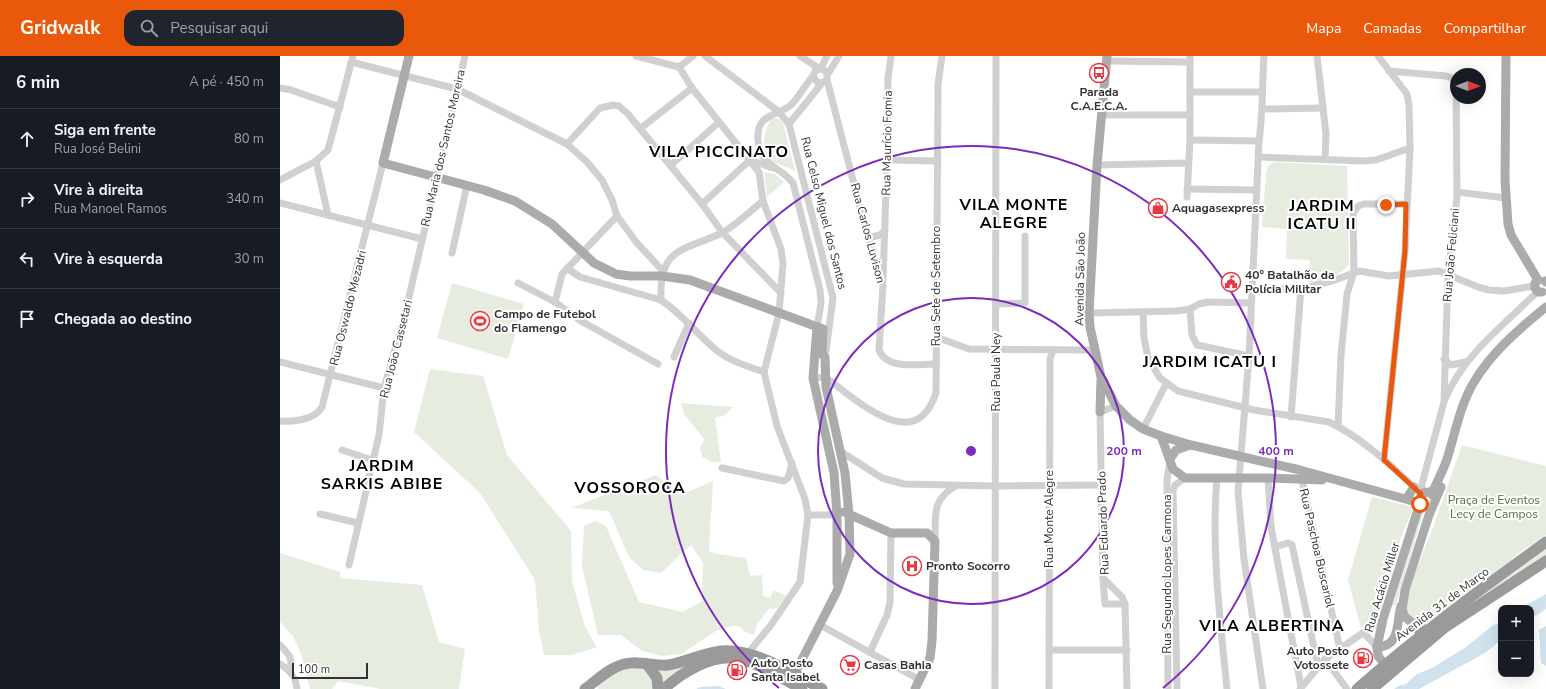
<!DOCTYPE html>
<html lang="pt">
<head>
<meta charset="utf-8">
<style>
	:root { --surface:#171b24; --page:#20242c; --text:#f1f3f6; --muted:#9ea1a6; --line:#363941; --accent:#ea580c }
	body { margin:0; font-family:"Nunito Sans",sans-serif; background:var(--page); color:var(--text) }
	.controls { position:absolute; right:12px; bottom:12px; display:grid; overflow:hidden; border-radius:8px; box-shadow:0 4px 16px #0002 }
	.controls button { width:36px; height:36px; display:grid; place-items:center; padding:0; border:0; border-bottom:1px solid var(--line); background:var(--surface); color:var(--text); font:20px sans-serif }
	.compass { position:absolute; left:1170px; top:12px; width:36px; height:36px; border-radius:50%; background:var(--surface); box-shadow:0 4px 16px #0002; rotate:90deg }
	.scale { position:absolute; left:12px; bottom:10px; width:76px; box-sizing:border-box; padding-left:4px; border:2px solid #333; border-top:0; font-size:11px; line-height:14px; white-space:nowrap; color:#333; -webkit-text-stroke:3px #fff; paint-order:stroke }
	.stop { position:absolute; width:12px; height:12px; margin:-9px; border:3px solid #ea580c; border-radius:50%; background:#fff }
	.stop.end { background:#ea580c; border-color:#fff; box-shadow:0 1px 4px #0008 }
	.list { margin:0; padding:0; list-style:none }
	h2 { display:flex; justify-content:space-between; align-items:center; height:52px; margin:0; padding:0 16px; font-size:17px }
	h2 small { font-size:13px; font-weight:400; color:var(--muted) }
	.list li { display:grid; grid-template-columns:26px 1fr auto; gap:12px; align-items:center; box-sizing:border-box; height:60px; padding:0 16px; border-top:1px solid var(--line) }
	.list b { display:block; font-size:15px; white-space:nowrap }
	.list p { margin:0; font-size:13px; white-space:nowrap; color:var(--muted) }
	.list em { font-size:13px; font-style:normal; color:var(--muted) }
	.icon { flex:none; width:22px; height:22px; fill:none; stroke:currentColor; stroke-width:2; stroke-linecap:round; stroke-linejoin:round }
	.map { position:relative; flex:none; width:1266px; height:633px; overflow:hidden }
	header { display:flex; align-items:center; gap:24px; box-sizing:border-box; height:56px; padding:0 20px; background:var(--accent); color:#fff }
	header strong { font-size:19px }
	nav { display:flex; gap:22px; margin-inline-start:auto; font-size:14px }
	.search { width:280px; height:36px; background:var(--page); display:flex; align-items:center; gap:10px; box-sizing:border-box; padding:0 14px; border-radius:12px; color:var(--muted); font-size:15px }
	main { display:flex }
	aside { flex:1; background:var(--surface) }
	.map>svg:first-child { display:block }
</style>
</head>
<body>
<header>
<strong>Gridwalk</strong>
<div class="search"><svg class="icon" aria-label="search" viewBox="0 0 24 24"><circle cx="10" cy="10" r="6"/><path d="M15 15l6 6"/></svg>Pesquisar aqui</div>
<nav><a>Mapa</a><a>Camadas</a><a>Compartilhar</a></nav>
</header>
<main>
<aside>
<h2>6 min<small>A pé · 450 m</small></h2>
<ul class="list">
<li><svg class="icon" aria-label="ahead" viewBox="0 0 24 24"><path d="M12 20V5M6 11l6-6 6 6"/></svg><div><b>Siga em frente</b><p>Rua José Belini</p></div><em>80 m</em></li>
<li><svg class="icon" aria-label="right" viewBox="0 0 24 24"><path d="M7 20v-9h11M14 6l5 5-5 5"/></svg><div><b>Vire à direita</b><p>Rua Manoel Ramos</p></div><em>340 m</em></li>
<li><svg class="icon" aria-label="left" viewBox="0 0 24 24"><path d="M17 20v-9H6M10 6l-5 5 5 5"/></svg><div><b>Vire à esquerda</b></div><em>30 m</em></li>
<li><svg class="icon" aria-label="arrive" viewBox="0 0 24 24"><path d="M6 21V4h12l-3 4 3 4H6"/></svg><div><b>Chegada ao destino</b></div></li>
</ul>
</aside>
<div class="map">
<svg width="1266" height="633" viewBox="0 0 1266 633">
	<rect width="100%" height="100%" fill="#fff"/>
	<g fill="#e6ecdf">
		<path d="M498,62L503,67L515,115C508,111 494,108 490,102C479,91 485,75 491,63Z"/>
		<path d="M994,106L1067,110L1069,207C1061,222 1044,223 1029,227L1030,204L1006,203L1007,173L982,171L986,118L988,110Z"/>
		<polygon points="484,116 495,118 504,126 487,141"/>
		<polygon points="172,227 244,248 228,303 157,282"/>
		<polygon points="150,313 203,320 227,399 291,475 292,525 305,571 317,591 292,599 264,599 259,574 255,524 200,437 134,376"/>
		<polygon points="401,347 453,351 445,359 435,362 441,406 432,406 422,401 420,391 425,384 404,358"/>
		<polygon points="1182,389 1266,410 1266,479 1233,501 1229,507 1148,568 1134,567 1126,557 1127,537 1154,469"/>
		<polygon points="376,419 401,439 433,425 429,495 437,498 466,502 470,520 482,519 483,540 490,542 494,534 506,540 497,552 489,553 477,568 474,579 465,576 459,570 452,570 436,575 401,598 382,600 362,595 341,579 318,579 302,510 304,470 315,465 326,470 359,546 403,556 422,545 423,507 411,489 381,517 363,514 349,501 329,455 291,452"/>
		<polygon points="1092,441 1130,450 1132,455 1121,481 1100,558 1081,572 1068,524"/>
		<polygon points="1142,452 1144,455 1116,548 1112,551"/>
		<polygon points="1266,490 1266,500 1181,556"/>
		<polygon points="0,497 60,516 60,522 142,529 159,586 185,593 179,633 101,633 58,625 52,633 30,633 21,598 13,580 0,566"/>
		<polygon points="448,599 381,631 376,613"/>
		<polygon points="351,612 361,612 371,618 373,633 318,633 318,630 326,621"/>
	</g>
	<g fill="#cfe2ee">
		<polygon points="1266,538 1266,553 1251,563 1251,552 1241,552"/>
		<polygon points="1221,566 1221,584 1205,597 1139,633 1114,633 1118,630 1126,628 1137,618 1152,612 1186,591 1212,570"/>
		<polygon points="1266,570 1266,610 1261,607 1259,574"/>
		<polygon points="439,630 446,633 416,633 420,631"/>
	</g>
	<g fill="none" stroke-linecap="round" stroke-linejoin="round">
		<g stroke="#d0d0d0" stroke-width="7">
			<polyline points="356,0 399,11 412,32 479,116 483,145 501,193 503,208 499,257 484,316"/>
			<polyline points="425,0 498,55 509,68 553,242 546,295"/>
			<polyline points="520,0 540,13"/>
			<polyline points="1037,0 1046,78 1045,103"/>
			<polyline points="1098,0 1127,38 1129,49 1130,92 1125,195 1104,404"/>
			<polyline points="827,5 910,6"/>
			<polyline points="71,6 177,33 287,88 307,106 322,124 332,144 337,160 357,187 383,215"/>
			<polyline points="399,11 413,0"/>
			<polyline points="541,12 547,0"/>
			<polyline points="1109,15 1166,20 1172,22 1176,27 1177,141 1168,219 1164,346 1142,428 1142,437"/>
			<polyline points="548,18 559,0"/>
			<path d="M533,20C525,29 519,41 511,49C496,61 476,57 478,84C479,90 479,96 483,101C492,112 505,116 513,127L540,234L541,247L537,271"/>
			<path d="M547,24L588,182L603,229L599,294C607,314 637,308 656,308"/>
			<polyline points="0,32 11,34 60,51"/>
			<polyline points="910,36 982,36"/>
			<polyline points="983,53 1043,52"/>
			<polyline points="822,59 909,59"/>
			<polyline points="509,68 542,27 547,24 547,16 541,12 535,15 533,20 537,26 542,27"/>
			<polyline points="361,72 412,32"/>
			<polyline points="910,84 979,85"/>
			<polyline points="287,88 320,52 333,49 339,50 348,58 422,148 442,176 501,237"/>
			<polyline points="979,101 1083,105 1096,104 1130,92"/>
			<polyline points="470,104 493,112"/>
			<polyline points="607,104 657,105"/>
			<polyline points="36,105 48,159"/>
			<polyline points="391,109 438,67"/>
			<polyline points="817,109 907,107"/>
			<polyline points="0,124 36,105 48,94 73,0"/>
			<polyline points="907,133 977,134"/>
			<polyline points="1177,136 1226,142"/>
			<polyline points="907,141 910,84 910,0"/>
			<polyline points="0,147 142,183"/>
			<polyline points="422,148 470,104"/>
			<polyline points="588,182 600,179 605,174"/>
			<polyline points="172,197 187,129"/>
			<path d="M287,212L300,221L381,244C402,258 417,278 436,294C450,305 467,310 484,316L497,370L525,443L528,459L520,526L491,569L468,597"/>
			<polyline points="603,225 607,104 608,22 611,0"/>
			<polyline points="238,227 275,246 301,265 378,308"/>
			<polyline points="972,236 1033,230 1055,224 1079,215 1109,220 1159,215 1198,231 1209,234 1224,235 1254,230"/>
			<path d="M381,244C379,191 403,195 442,177C456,169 470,155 483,145"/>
			<polyline points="275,246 282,218 337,160"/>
			<polyline points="716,248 745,247 745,180"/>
			<polyline points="910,253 912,279 917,289 969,300"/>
			<path d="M863,256L864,282L868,302L880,322L898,335L974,354L1049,366C1081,381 1112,410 1137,434"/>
			<polyline points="809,257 897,255 910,253 919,248 928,246 971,247"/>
			<polyline points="656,281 689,293 814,294"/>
			<polyline points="394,301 409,267"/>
			<polyline points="1164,303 1171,309 1185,306"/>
			<polyline points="0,306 104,332"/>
			<path d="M533,322L545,321C576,343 635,401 656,337L658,28L662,0"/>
			<path d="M1165,343C1180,308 1207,283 1235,257C1243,250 1250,242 1258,236"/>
			<polyline points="836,350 820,356 823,522 842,541 845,548 847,633"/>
			<polyline points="1011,361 1021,232"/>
			<path d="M0,365C13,366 35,364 42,351L103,107"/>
			<polyline points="1058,370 1061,299 1067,238 1074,216 1073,158 1078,150 1084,148 1126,148"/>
			<polyline points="863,373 886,328"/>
			<polyline points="62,394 92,404"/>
			<polyline points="560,395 602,422 624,428 715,430 822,429"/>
			<polyline points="442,412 504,425 508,422 512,407"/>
			<polyline points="1021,420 1060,593"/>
			<path d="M937,422C931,492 940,563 947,633"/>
			<polyline points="988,422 991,471 1021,631"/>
			<polyline points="40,458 78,467"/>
			<polyline points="528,459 557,459"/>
			<path d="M655,485C656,461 651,445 674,431"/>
			<polyline points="995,491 1008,487 1012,489 1038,610"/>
			<polyline points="69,509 99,379 104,332 125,258 185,0"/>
			<polyline points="823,522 825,548 845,548"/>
			<polyline points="540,569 640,624"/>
			<polyline points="1084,577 1097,591"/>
			<path d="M0,589C9,598 13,602 10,615"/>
			<polyline points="769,594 847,594"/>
			<polyline points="590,596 607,559 610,547 611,477"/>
			<polyline points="1045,603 1067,633"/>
			<path d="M0,608C10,614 16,621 17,633"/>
			<polyline points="715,633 716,0"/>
			<polyline points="769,633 770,303 773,294"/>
			<polyline points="888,633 887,424 890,404"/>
			<polyline points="897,633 893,435 895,429 905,422"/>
			<path d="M983,633L964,503L958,436L969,300L979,85C983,57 982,29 984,0"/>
			<polyline points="1020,633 1045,603 1103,563"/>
		</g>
		<g stroke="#ababab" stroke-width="9">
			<polyline points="129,0 103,107 204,134 235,145 272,168 314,207 336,218 350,220 382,220 410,224 543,273 542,298 545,301 546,331 565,417 569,458 570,498 557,535 512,623"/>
			<polyline points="827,0 817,109 809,257 810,271 821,321 836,350 850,364 863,373 881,380 911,389 1020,414 1140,447"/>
			<polyline points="1226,0 1225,124 1228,168 1231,179 1258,224"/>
			<polyline points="1258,224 1255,227 1255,232 1258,236 1262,236"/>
			<polyline points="1265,225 1266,226"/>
			<polyline points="537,271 533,322 554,417 557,459 557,527"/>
			<polyline points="820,356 821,324"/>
			<polyline points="881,380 893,413 905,422 988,422 1042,424"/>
			<polyline points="890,403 896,394 910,389"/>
			<path d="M1152,437C1157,426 1163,415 1167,403C1175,378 1180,349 1194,326C1211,297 1240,272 1266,251"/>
			<polyline points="1127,442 1134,431"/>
			<polyline points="1144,451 1139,445 1142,437 1149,436 1155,441"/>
			<polyline points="564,456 611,477 647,477 655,485 652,585 650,602 635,633"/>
			<polyline points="1143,572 1136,570 1125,561 1122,554 1125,534 1149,459 1161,431"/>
			<path d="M1097,591C1121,591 1116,567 1121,550"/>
			<polyline points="1109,613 1098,600 1097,591 1103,563 1140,447"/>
		</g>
		<g stroke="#9a9a9a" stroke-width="11">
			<polyline points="1136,570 1140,575 1142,586"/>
			<polyline points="367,608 377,622 378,633"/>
			<path d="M305,633C321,621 336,605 358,607C368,607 378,610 388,609C406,606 423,597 441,595C475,592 513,618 542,633"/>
			<path d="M384,633C401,617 429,600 454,602C474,604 503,623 522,633"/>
			<path d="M1077,633C1137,580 1201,533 1266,486"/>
			<polyline points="1092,633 1164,572 1266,505"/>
		</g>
	</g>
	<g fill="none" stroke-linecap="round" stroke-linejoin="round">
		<polyline stroke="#ea580c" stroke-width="5" points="1106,149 1126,148 1125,195 1104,404 1141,438 1139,443 1140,448"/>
	</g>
	<g fill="none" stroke="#7b2cbf" stroke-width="2">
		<circle cx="691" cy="395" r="153"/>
		<path d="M499 632A305 305 0 1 1 883 632"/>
	</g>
	<defs>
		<g id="bus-ring" transform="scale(1)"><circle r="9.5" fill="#fff" stroke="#e63946" stroke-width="1.5"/><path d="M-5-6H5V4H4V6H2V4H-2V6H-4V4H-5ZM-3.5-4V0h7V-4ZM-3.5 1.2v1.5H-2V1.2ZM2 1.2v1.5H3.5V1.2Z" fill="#e63946"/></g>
		<g id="shop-ring" transform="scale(1)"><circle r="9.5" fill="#fff" stroke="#e63946" stroke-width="1.5"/><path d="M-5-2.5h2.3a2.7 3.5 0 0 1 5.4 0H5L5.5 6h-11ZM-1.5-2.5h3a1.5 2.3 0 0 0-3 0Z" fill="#e63946"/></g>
		<g id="civic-ring" transform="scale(1)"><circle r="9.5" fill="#fff" stroke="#e63946" stroke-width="1.5"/><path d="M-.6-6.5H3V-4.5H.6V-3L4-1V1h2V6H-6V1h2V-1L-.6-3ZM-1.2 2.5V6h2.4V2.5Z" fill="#e63946"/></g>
		<g id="stadium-ring" transform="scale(1)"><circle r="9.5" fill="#fff" stroke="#e63946" stroke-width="1.5"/><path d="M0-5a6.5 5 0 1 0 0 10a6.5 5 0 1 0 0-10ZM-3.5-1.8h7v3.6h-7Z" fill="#e63946"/></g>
		<g id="hospital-ring" transform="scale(1)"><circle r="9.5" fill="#fff" stroke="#e63946" stroke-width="1.5"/><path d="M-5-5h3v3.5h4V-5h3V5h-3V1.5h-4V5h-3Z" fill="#e63946"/></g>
		<g id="fuel-ring" transform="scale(1)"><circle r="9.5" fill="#fff" stroke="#e63946" stroke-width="1.5"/><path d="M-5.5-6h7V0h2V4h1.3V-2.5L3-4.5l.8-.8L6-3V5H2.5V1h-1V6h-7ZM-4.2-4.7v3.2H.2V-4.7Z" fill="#e63946"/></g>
		<g id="supermarket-ring" transform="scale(1)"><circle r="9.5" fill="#fff" stroke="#e63946" stroke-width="1.5"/><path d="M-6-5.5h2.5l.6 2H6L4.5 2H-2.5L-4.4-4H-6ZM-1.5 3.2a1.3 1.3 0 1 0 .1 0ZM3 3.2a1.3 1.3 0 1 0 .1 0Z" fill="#e63946"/></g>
	</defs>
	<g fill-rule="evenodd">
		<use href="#bus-ring" x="819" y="17"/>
		<use href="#shop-ring" x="878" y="152"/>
		<use href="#civic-ring" x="951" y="226"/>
		<use href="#stadium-ring" x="200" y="265"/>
		<use href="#hospital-ring" x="632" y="510"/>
		<use href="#fuel-ring" x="1083" y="602"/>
		<use href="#supermarket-ring" x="570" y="609"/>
		<use href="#fuel-ring" x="457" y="614"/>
	</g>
	<g text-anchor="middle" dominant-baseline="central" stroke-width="4" stroke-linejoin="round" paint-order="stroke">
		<g font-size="12" font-weight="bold" fill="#333" stroke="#fff" text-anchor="start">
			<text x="819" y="36" text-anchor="middle">Parada<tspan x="819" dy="14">C.A.E.C.A.</tspan></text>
			<text x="892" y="152">Aquagasexpress</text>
			<text x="965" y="219">40° Batalhão da<tspan x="965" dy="14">Polícia Militar</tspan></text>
			<text x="214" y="258">Campo de Futebol<tspan x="214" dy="14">do Flamengo</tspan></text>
			<text x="646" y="510">Pronto Socorro</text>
			<text x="1069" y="595" text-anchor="end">Auto Posto<tspan x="1069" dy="14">Votossete</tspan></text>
			<text x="471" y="607">Auto Posto<tspan x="471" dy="14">Santa Isabel</tspan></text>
			<text x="584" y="609">Casas Bahia</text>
		</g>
		<g font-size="12" fill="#333" stroke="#fff">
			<text transform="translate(607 87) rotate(-89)">Rua Maurício Fomia</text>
			<text transform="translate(163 92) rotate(-77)">Rua Maria dos Santos Moreira</text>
			<text transform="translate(544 157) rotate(76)">Rua Celso Miguel dos Santos</text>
			<text transform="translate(588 177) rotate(75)">Rua Carlos Luvison</text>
			<text transform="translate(1171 199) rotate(-85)">Rua João Feliciani</text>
			<text transform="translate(800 223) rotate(-89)">Avenida São João</text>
			<text transform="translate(656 230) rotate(-90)">Rua Sete de Setembro</text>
			<text transform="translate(68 252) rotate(-76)">Rua Oswaldo Mezadri</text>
			<text transform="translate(116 293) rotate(-76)">Rua João Cassetari</text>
			<text transform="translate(716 316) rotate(-90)">Rua Paula Ney</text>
			<text transform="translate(769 463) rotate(-90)">Rua Monte Alegre</text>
			<text transform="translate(823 467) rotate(-92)">Rua Eduardo Prado</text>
			<text transform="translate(1037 492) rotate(77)">Rua Paschoa Buscariol</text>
			<text transform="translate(887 518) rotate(-90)">Rua Segundo Lopes Carmona</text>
			<text transform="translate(1102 531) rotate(-73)">Rua Acácio Miller</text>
			<text transform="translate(1162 548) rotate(-37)">Avenida 31 de Março</text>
		</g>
		<g font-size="12" fill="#56703f" stroke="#fff">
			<text x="1214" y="444">Praça de Eventos<tspan x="1214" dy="14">Lecy de Campos</tspan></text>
		</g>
		<g font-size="16" font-weight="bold" letter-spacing="1" fill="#000" stroke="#fff">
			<text x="439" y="96">VILA PICCINATO</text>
			<text x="734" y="149">VILA MONTE<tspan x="734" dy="18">ALEGRE</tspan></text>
			<text x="1042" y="150">JARDIM<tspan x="1042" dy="18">ICATU II</tspan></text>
			<text x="930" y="306">JARDIM ICATU I</text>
			<text x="102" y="410">JARDIM<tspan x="102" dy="18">SARKIS ABIBE</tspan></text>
			<text x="350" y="432">VOSSOROCA</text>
			<text x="992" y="570">VILA ALBERTINA</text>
		</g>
	</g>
	<circle cx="691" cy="395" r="6" fill="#7b2cbf" stroke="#fff" stroke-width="2"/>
	<g font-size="12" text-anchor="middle" font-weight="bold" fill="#7b2cbf" stroke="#fff" stroke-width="4" stroke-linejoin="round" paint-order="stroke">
		<text x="844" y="399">200 m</text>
		<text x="996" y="399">400 m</text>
	</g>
</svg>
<div class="controls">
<button>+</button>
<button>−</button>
</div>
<svg class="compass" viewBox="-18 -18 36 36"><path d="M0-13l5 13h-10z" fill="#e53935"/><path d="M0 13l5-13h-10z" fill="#9ea1a6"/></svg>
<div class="scale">100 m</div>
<div class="stop" style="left:1140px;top:448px"></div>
<div class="stop end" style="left:1106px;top:149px"></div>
</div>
</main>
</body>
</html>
